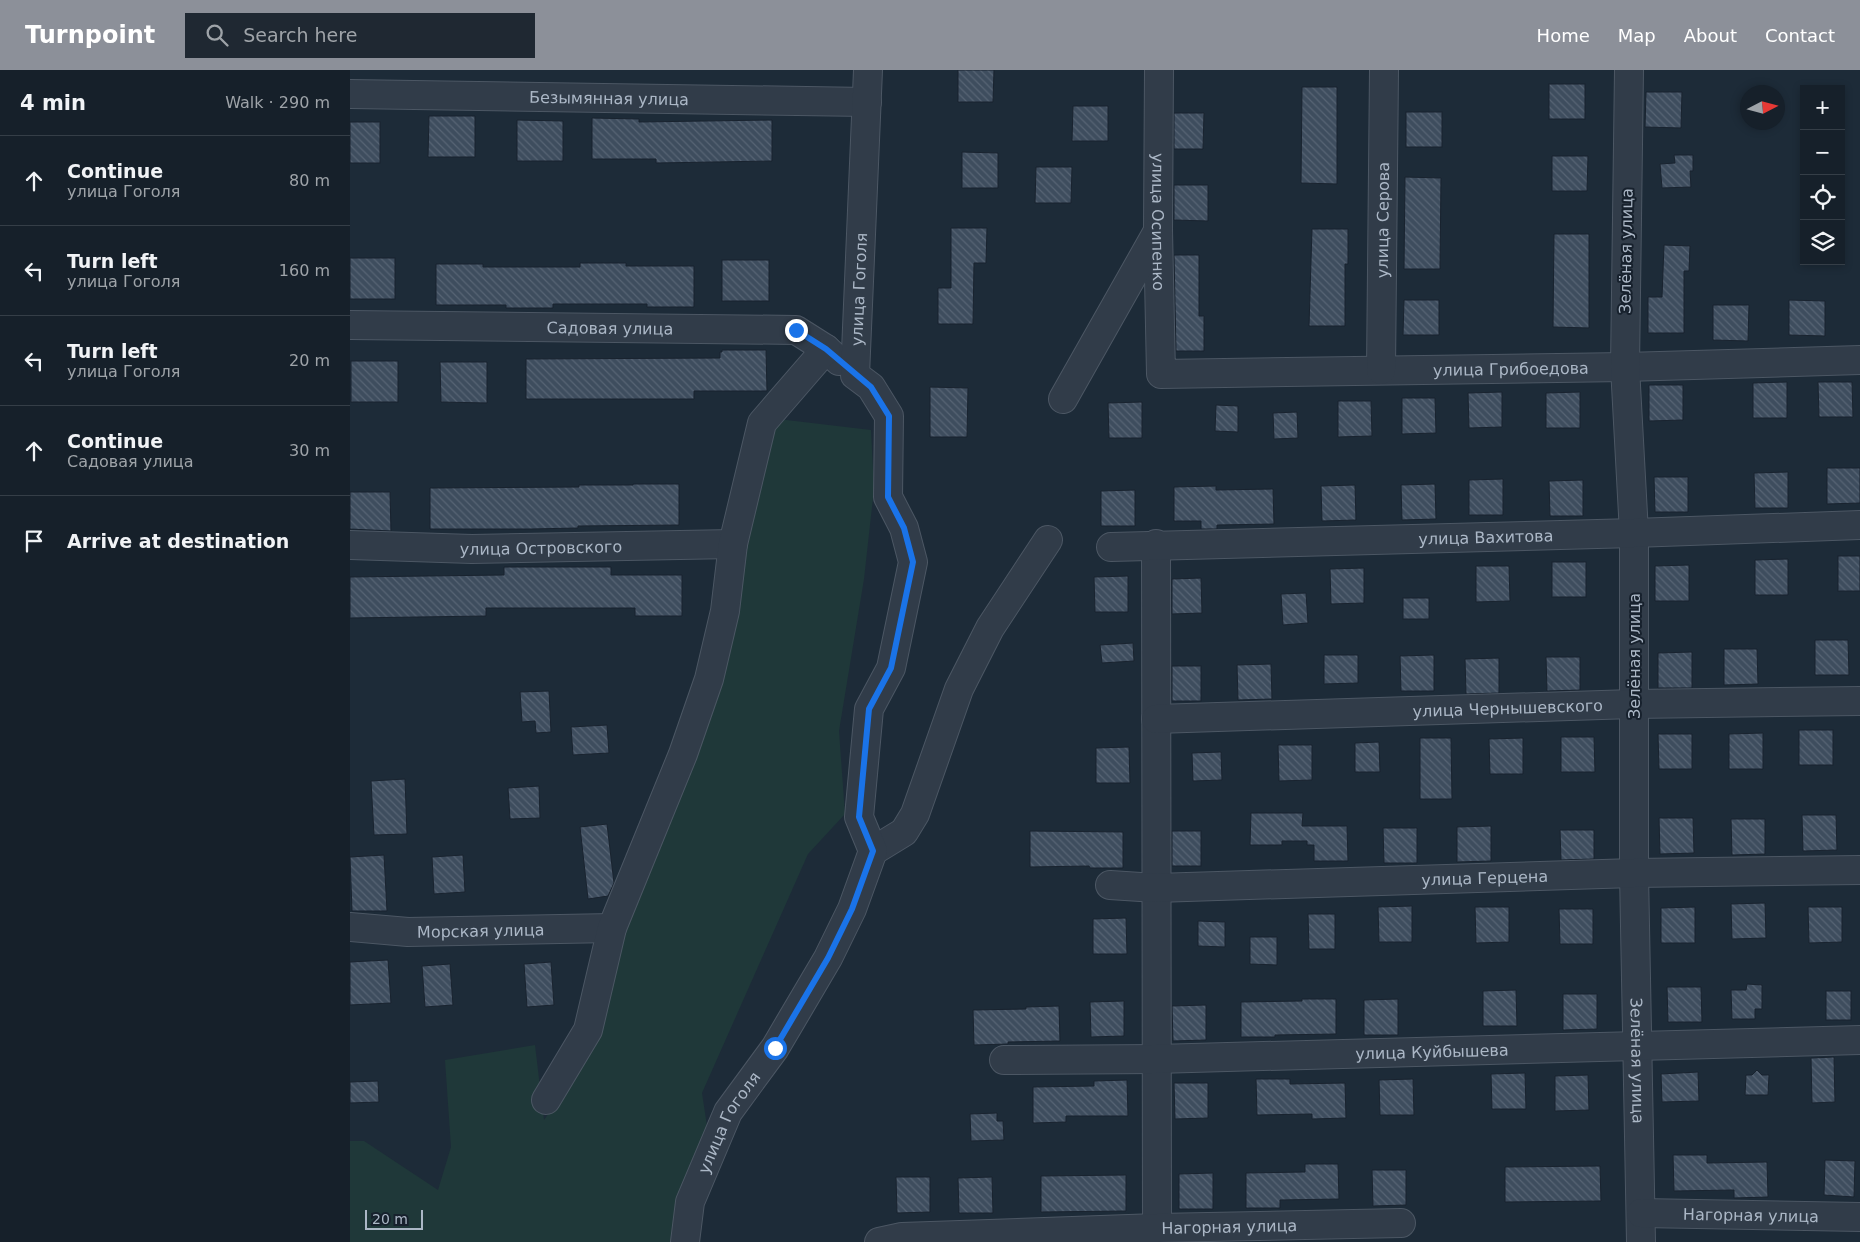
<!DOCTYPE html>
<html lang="en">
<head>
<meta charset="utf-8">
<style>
	:root { --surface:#16202a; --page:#1f2832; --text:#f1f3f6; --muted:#9ea3a8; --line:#353e47; --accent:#8c9099 }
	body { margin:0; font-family:"DejaVu Sans",sans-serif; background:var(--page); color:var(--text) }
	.controls { position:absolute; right:15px; top:15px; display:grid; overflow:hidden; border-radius:0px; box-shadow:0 2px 8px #0003 }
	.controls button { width:45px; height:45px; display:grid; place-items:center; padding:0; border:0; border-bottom:1px solid var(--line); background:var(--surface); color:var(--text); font:25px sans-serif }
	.compass { position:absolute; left:1390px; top:15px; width:45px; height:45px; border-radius:50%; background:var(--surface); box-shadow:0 2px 8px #0003; rotate:84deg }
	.scale { position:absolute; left:15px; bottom:12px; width:58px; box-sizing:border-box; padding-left:5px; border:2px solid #abb7c6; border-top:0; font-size:14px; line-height:18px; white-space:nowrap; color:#abb7c6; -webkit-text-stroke:4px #17212d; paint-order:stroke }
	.stop { position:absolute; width:15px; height:15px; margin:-11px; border:4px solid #1a73e8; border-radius:50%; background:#fff }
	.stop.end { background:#1a73e8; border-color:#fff; box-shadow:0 1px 5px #0008 }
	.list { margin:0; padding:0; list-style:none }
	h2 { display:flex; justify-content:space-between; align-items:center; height:65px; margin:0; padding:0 20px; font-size:21px }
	h2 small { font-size:16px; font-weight:400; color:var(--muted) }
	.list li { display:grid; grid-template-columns:32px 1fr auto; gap:15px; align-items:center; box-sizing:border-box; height:90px; padding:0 20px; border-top:1px solid var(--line) }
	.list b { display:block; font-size:19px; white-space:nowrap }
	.list p { margin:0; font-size:16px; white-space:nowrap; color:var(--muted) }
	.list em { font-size:16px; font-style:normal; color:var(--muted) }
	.icon { flex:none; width:28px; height:28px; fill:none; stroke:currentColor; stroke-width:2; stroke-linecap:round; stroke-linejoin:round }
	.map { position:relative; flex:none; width:1510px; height:1172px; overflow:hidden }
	header { display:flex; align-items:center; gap:30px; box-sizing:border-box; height:70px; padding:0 25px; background:var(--accent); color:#fff }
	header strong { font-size:24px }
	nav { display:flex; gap:28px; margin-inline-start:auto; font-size:18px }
	.search { width:350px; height:45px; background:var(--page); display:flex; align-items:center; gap:12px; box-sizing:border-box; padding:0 18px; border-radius:0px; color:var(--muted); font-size:19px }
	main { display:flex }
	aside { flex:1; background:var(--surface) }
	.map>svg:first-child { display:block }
</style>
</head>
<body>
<header>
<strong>Turnpoint</strong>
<div class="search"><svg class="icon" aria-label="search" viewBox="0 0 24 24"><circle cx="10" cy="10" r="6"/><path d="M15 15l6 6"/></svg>Search here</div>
<nav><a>Home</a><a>Map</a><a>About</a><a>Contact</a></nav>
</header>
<main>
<aside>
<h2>4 min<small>Walk · 290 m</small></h2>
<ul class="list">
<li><svg class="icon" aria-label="ahead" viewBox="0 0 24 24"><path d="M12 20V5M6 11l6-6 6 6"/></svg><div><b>Continue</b><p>улица Гоголя</p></div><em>80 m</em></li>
<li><svg class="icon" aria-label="left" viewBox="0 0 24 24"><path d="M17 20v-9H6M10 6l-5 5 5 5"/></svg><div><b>Turn left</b><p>улица Гоголя</p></div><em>160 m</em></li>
<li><svg class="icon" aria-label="left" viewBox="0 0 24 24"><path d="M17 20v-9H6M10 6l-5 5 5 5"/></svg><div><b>Turn left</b><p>улица Гоголя</p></div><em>20 m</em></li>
<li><svg class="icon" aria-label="ahead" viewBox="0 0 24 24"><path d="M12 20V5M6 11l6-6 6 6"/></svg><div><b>Continue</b><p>Садовая улица</p></div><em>30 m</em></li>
<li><svg class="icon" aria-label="arrive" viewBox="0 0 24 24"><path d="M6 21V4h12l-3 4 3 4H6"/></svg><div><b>Arrive at destination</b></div></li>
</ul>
</aside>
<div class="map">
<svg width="1510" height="1172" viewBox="0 0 1510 1172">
	<defs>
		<pattern id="building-back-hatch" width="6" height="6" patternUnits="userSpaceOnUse" patternTransform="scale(1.25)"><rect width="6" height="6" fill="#3e4d5e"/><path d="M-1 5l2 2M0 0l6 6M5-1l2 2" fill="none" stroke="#576474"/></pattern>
	</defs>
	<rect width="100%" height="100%" fill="#1d2b38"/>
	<polygon fill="#1f3839" points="428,349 521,360 524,419 514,509 489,661 495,744 458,784 352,1023 357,1056 324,1155 324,1172 0,1172 0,1071 14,1071 88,1120 101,1077 95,990 185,975 194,1050 244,979 270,871 321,750 375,569 412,384"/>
	<g fill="url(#building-back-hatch)" stroke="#19232f">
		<polygon points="608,0 644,0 643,32 608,32"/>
		<rect x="1199" y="14" width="36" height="35"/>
		<polygon points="952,17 987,17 987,114 951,113"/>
		<polygon points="1296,22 1332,22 1331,58 1295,57"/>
		<polygon points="723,36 758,36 758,71 722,71"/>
		<rect x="1056" y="42" width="36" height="35"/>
		<polygon points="824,43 854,43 853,79 824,79"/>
		<polygon points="79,46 125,46 125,87 78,87"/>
		<polygon points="242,48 289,49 289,52 422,50 422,91 306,93 306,89 242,89"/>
		<polygon points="167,50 213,51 213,91 167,91"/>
		<rect x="0" y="52" width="30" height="41"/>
		<polygon points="612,82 648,83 648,118 612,118"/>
		<polygon points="1324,85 1343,85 1343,101 1340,101 1341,117 1312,118 1310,94 1325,93"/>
		<polygon points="1202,86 1238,86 1237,121 1202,121"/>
		<polygon points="686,97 722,97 721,133 685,133"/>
		<polygon points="1055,107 1091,108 1090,199 1054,199"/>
		<polygon points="824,115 858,115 858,151 824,150"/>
		<polygon points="601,158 637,158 636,193 624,193 623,254 588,254 588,218 601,218"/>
		<polygon points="962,159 998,159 998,194 995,194 995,256 959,256"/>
		<polygon points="1204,164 1239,164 1239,258 1203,257"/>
		<polygon points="1314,175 1340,176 1339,201 1334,201 1334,263 1298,263 1298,227 1312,227"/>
		<polygon points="824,185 849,185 849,246 854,246 854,281 826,281"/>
		<rect x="0" y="188" width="45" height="41"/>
		<rect x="372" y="190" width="47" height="41"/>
		<polygon points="230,193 276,193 276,196 344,196 344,237 297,237 297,234 203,234 203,238 156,238 156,235 86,235 86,194 133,194 133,197 230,197"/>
		<polygon points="1054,230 1089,230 1089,265 1053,265"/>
		<polygon points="1439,230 1475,231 1475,266 1439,265"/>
		<polygon points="1363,235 1399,235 1398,271 1363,270"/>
		<polygon points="372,280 416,280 417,321 344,321 344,329 176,329 176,289 370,288 370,282 372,282"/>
		<rect x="1" y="291" width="47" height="41"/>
		<polygon points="90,292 137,292 137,333 91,332"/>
		<polygon points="1437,312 1437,348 1403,348 1403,313"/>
		<polygon points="1468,312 1502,312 1503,347 1469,347"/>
		<polygon points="1299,315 1333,315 1333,350 1299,351"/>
		<polygon points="580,317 618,318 617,367 580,367"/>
		<polygon points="1152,322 1152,357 1119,358 1118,323"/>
		<polygon points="1230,322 1230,358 1196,358 1196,323"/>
		<polygon points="1052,328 1085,328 1086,363 1052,364"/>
		<polygon points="988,331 1021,331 1022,366 988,367"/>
		<polygon points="792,332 792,368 759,368 758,333"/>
		<polygon points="866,335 888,336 888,362 865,361"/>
		<polygon points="947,342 948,368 924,369 923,343"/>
		<polygon points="1477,398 1510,398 1510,433 1477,434"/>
		<polygon points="1438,402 1438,438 1405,438 1404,403"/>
		<polygon points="1304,407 1338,407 1338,442 1305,442"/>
		<polygon points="1153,409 1153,445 1119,445 1119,410"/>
		<polygon points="1233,410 1233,446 1200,446 1199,411"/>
		<polygon points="283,414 329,414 329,455 228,456 228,458 181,459 80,459 80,418 229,417 229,415 283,415"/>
		<polygon points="1085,414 1086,449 1052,450 1051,415"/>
		<polygon points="1005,415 1006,450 972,451 971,416"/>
		<polygon points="866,416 866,420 923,419 924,454 867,455 867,459 851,459 851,451 824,451 824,417"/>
		<polygon points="785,420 785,456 751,456 751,421"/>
		<polygon points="0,422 40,422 41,461 0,459"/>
		<rect x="1488" y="486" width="22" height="35"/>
		<polygon points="1438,489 1438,525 1405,525 1405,490"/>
		<rect x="1202" y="492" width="34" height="35"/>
		<polygon points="1339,495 1339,531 1305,531 1305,496"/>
		<polygon points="1126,496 1159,496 1160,531 1126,532"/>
		<polygon points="154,497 261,497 261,505 332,505 332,546 285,546 285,538 136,538 136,546 0,548 0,507 154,505"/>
		<polygon points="1014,498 1014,533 981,534 980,499"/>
		<polygon points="778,506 778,542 745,542 744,507"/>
		<polygon points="851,508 852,543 822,544 822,509"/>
		<polygon points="956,523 958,553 933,555 931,524"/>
		<rect x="1053" y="528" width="26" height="21"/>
		<polygon points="1465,570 1498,570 1499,605 1465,605"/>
		<polygon points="783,573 784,591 752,593 750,575"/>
		<polygon points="1374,579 1407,579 1408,614 1374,615"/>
		<polygon points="1342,582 1342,618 1308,618 1308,583"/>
		<polygon points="974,585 1008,585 1008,613 974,614"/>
		<polygon points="1084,585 1084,621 1051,621 1050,586"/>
		<polygon points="1196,587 1230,587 1230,620 1197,621"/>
		<polygon points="1149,588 1149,623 1116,624 1115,589"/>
		<polygon points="921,594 922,629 888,630 887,595"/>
		<rect x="822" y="596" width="29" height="35"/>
		<polygon points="199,621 201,662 186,663 185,651 172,652 170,622"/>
		<polygon points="257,655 259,683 223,685 221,657"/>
		<rect x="1449" y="660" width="34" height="35"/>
		<polygon points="1413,663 1413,699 1379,699 1379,664"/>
		<polygon points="1308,664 1342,664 1342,699 1309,699"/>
		<polygon points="1211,667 1244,667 1245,702 1211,702"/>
		<polygon points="1070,668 1101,668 1102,729 1070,729"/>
		<polygon points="1173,668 1173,704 1140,704 1139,669"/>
		<polygon points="1029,672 1030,702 1005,702 1005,673"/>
		<polygon points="928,675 962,675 962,710 929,711"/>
		<polygon points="779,677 780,713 746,713 746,678"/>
		<polygon points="871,682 872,710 843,711 842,683"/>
		<polygon points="55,709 57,764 24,765 21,711"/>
		<polygon points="189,716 190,748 160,749 158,718"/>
		<polygon points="901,743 953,743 952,756 997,756 998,791 964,791 964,775 957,775 957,771 932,771 932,775 900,775"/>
		<polygon points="1452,745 1486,745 1487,780 1453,781"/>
		<polygon points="1309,748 1343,748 1344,783 1310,784"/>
		<polygon points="1381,749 1415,749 1415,784 1382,785"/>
		<polygon points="257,754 264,813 258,826 238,829 230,757"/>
		<polygon points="1141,756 1141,791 1107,792 1107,757"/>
		<polygon points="1033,758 1067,758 1067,793 1034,793"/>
		<polygon points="1210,760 1244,760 1244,789 1211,790"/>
		<polygon points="680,761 773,762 773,798 740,798 739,796 680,797"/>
		<rect x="822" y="761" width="29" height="35"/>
		<polygon points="34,785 37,841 2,841 0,787"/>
		<polygon points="113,785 115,822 84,824 82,787"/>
		<polygon points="1415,833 1416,868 1382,869 1381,834"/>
		<polygon points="1062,836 1062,872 1029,872 1028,837"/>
		<polygon points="1125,837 1159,837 1159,872 1126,873"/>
		<polygon points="1345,837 1345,873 1311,873 1311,838"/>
		<polygon points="1458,837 1492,837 1492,872 1459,873"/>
		<polygon points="1209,839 1243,839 1243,874 1210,874"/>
		<polygon points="958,844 985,844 985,879 959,879"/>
		<polygon points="776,848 777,884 743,884 743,849"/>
		<polygon points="848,851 875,852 875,877 848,876"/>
		<polygon points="900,867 927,867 927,895 900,894"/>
		<polygon points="38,890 41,933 0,935 0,892"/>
		<polygon points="201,892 204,935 177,937 174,894"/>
		<polygon points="100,894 103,935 75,937 72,896"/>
		<polygon points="1397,914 1412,915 1412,939 1405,939 1405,949 1382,949 1381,920 1396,920"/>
		<polygon points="1317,917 1351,917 1352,952 1318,952"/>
		<polygon points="1166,920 1167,956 1133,956 1133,921"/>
		<rect x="1476" y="921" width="25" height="29"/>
		<polygon points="1213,924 1247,924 1247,959 1213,960"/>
		<polygon points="952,929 986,929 986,964 925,965 925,967 891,967 891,932 952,931"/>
		<polygon points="1048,929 1048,965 1014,965 1014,930"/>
		<polygon points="774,931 774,966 741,967 740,932"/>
		<polygon points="856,935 856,970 823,971 822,936"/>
		<polygon points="709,936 710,971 658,972 658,974 624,975 623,940 676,939 676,937"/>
		<polygon points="1484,987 1485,1032 1462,1033 1461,988"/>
		<polygon points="1407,1000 1412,1005 1419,1005 1418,1025 1395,1025 1396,1005 1402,1005"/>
		<polygon points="1348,1002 1349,1031 1312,1032 1311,1004"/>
		<polygon points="1175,1003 1176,1039 1142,1039 1141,1004"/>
		<polygon points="1238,1005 1239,1040 1205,1041 1205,1006"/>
		<polygon points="906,1009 940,1009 940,1014 995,1013 996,1048 962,1049 962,1044 907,1045"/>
		<polygon points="1063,1009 1064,1045 1030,1045 1029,1010"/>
		<polygon points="777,1010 778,1046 716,1046 716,1052 683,1053 683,1017 744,1016 744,1011"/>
		<polygon points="28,1011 29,1032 0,1033 0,1012"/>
		<polygon points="824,1013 858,1013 858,1048 825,1049"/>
		<polygon points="647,1043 647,1051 653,1051 654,1070 621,1071 620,1044"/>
		<polygon points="1323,1085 1357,1085 1357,1093 1417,1092 1418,1127 1384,1128 1384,1120 1324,1121"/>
		<polygon points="1475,1090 1505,1091 1504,1127 1474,1125"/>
		<polygon points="955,1094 988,1094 989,1129 930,1130 930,1138 896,1138 896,1103 955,1102"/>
		<polygon points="1250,1096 1251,1131 1155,1132 1155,1097"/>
		<polygon points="1022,1100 1056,1100 1056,1135 1023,1136"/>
		<polygon points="863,1103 863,1139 829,1139 829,1104"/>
		<polygon points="776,1105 776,1141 691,1142 691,1106"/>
		<polygon points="546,1107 580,1107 580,1142 547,1143"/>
		<polygon points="642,1107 643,1143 609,1143 608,1108"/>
	</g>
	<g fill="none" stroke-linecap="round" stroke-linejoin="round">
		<g stroke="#4c5764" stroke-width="30">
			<g id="minor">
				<path id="s1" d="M809,0L808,160L811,304L1275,297L1510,290"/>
				<path id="s2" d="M1279,0L1275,297L1284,463V803L1291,1172"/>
				<path id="s3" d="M0,24L517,32"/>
				<path id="s4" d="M0,255L446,260L476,279L489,291"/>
				<path id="s5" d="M1031,300L1034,0"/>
				<polyline points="713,329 808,161"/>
				<polyline points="806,474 807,1158"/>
				<path id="s6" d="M0,475L122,479L383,474"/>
				<path id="s7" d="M761,477L1284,463L1510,455"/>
				<path id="s8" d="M806,649L1283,634L1510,631"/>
				<polyline points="523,781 554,762 565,744 609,619 640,558 698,470"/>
				<path id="s9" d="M760,815L806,818L1284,803L1510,800"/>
				<path id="s10" d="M0,857L58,862L262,858"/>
				<path id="s11" d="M654,990L806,989L1510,970"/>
				<polyline points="196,1030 238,960 262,858 333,684 359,609 375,541 383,474 412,353 476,279"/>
				<path id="s12" d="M1291,1143L1510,1147"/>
				<path id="s13" d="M335,1172L340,1132L378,1042L425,978L478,888L502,839L523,781L509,747L519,639L541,598L563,492L554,458L538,427L539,346L521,317L505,305L518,0"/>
				<path id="s14" d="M529,1172L552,1167L807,1158L1051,1153"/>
			</g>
		</g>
		<use href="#minor" stroke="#313c49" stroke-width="28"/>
	</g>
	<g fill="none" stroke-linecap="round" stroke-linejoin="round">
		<polyline stroke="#1a73e8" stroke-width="6" points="425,978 478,888 502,839 523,781 509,747 519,639 541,598 563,492 554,458 538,427 539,346 521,317 476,279 446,260"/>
	</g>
	<g text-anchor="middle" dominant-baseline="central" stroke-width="4" stroke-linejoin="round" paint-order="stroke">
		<g font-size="16" fill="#abb7c6" stroke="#17212d">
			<text stroke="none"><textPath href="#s3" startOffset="259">Безымянная улица</textPath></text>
			<text stroke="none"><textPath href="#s5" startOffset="150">улица Серова</textPath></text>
			<text stroke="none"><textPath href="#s1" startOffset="152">улица Осипенко</textPath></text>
			<text transform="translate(1276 181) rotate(-89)">Зелёная улица</text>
			<text stroke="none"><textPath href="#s13" startOffset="1029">улица Гоголя</textPath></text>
			<text stroke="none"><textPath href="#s4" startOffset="260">Садовая улица</textPath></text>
			<text stroke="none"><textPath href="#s1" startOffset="654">улица Грибоедова</textPath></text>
			<text stroke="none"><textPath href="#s7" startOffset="375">улица Вахитова</textPath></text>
			<text stroke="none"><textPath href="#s6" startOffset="191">улица Островского</textPath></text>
			<text transform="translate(1284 586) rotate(-90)">Зелёная улица</text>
			<text stroke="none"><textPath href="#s8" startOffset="352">улица Чернышевского</textPath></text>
			<text stroke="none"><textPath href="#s9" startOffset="375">улица Герцена</textPath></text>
			<text stroke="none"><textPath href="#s10" startOffset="131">Морская улица</textPath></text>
			<text stroke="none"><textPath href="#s11" startOffset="428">улица Куйбышева</textPath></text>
			<text stroke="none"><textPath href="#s2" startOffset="991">Зелёная улица</textPath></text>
			<text stroke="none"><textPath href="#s13" startOffset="129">улица Гоголя</textPath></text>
			<text stroke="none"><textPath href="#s12" startOffset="110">Нагорная улица</textPath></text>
			<text stroke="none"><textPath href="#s14" startOffset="351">Нагорная улица</textPath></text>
		</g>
	</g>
</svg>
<div class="controls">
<button>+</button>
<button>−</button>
<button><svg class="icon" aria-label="locate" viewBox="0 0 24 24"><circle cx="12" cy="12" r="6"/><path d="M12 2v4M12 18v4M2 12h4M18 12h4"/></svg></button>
<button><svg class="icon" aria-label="layers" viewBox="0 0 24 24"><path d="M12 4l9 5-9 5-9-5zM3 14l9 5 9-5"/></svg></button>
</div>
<svg class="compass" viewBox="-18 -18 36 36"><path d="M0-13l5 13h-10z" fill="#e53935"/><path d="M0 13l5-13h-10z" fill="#9ea3a8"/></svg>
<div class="scale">20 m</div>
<div class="stop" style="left:425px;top:978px"></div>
<div class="stop end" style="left:446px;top:260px"></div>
</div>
</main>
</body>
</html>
